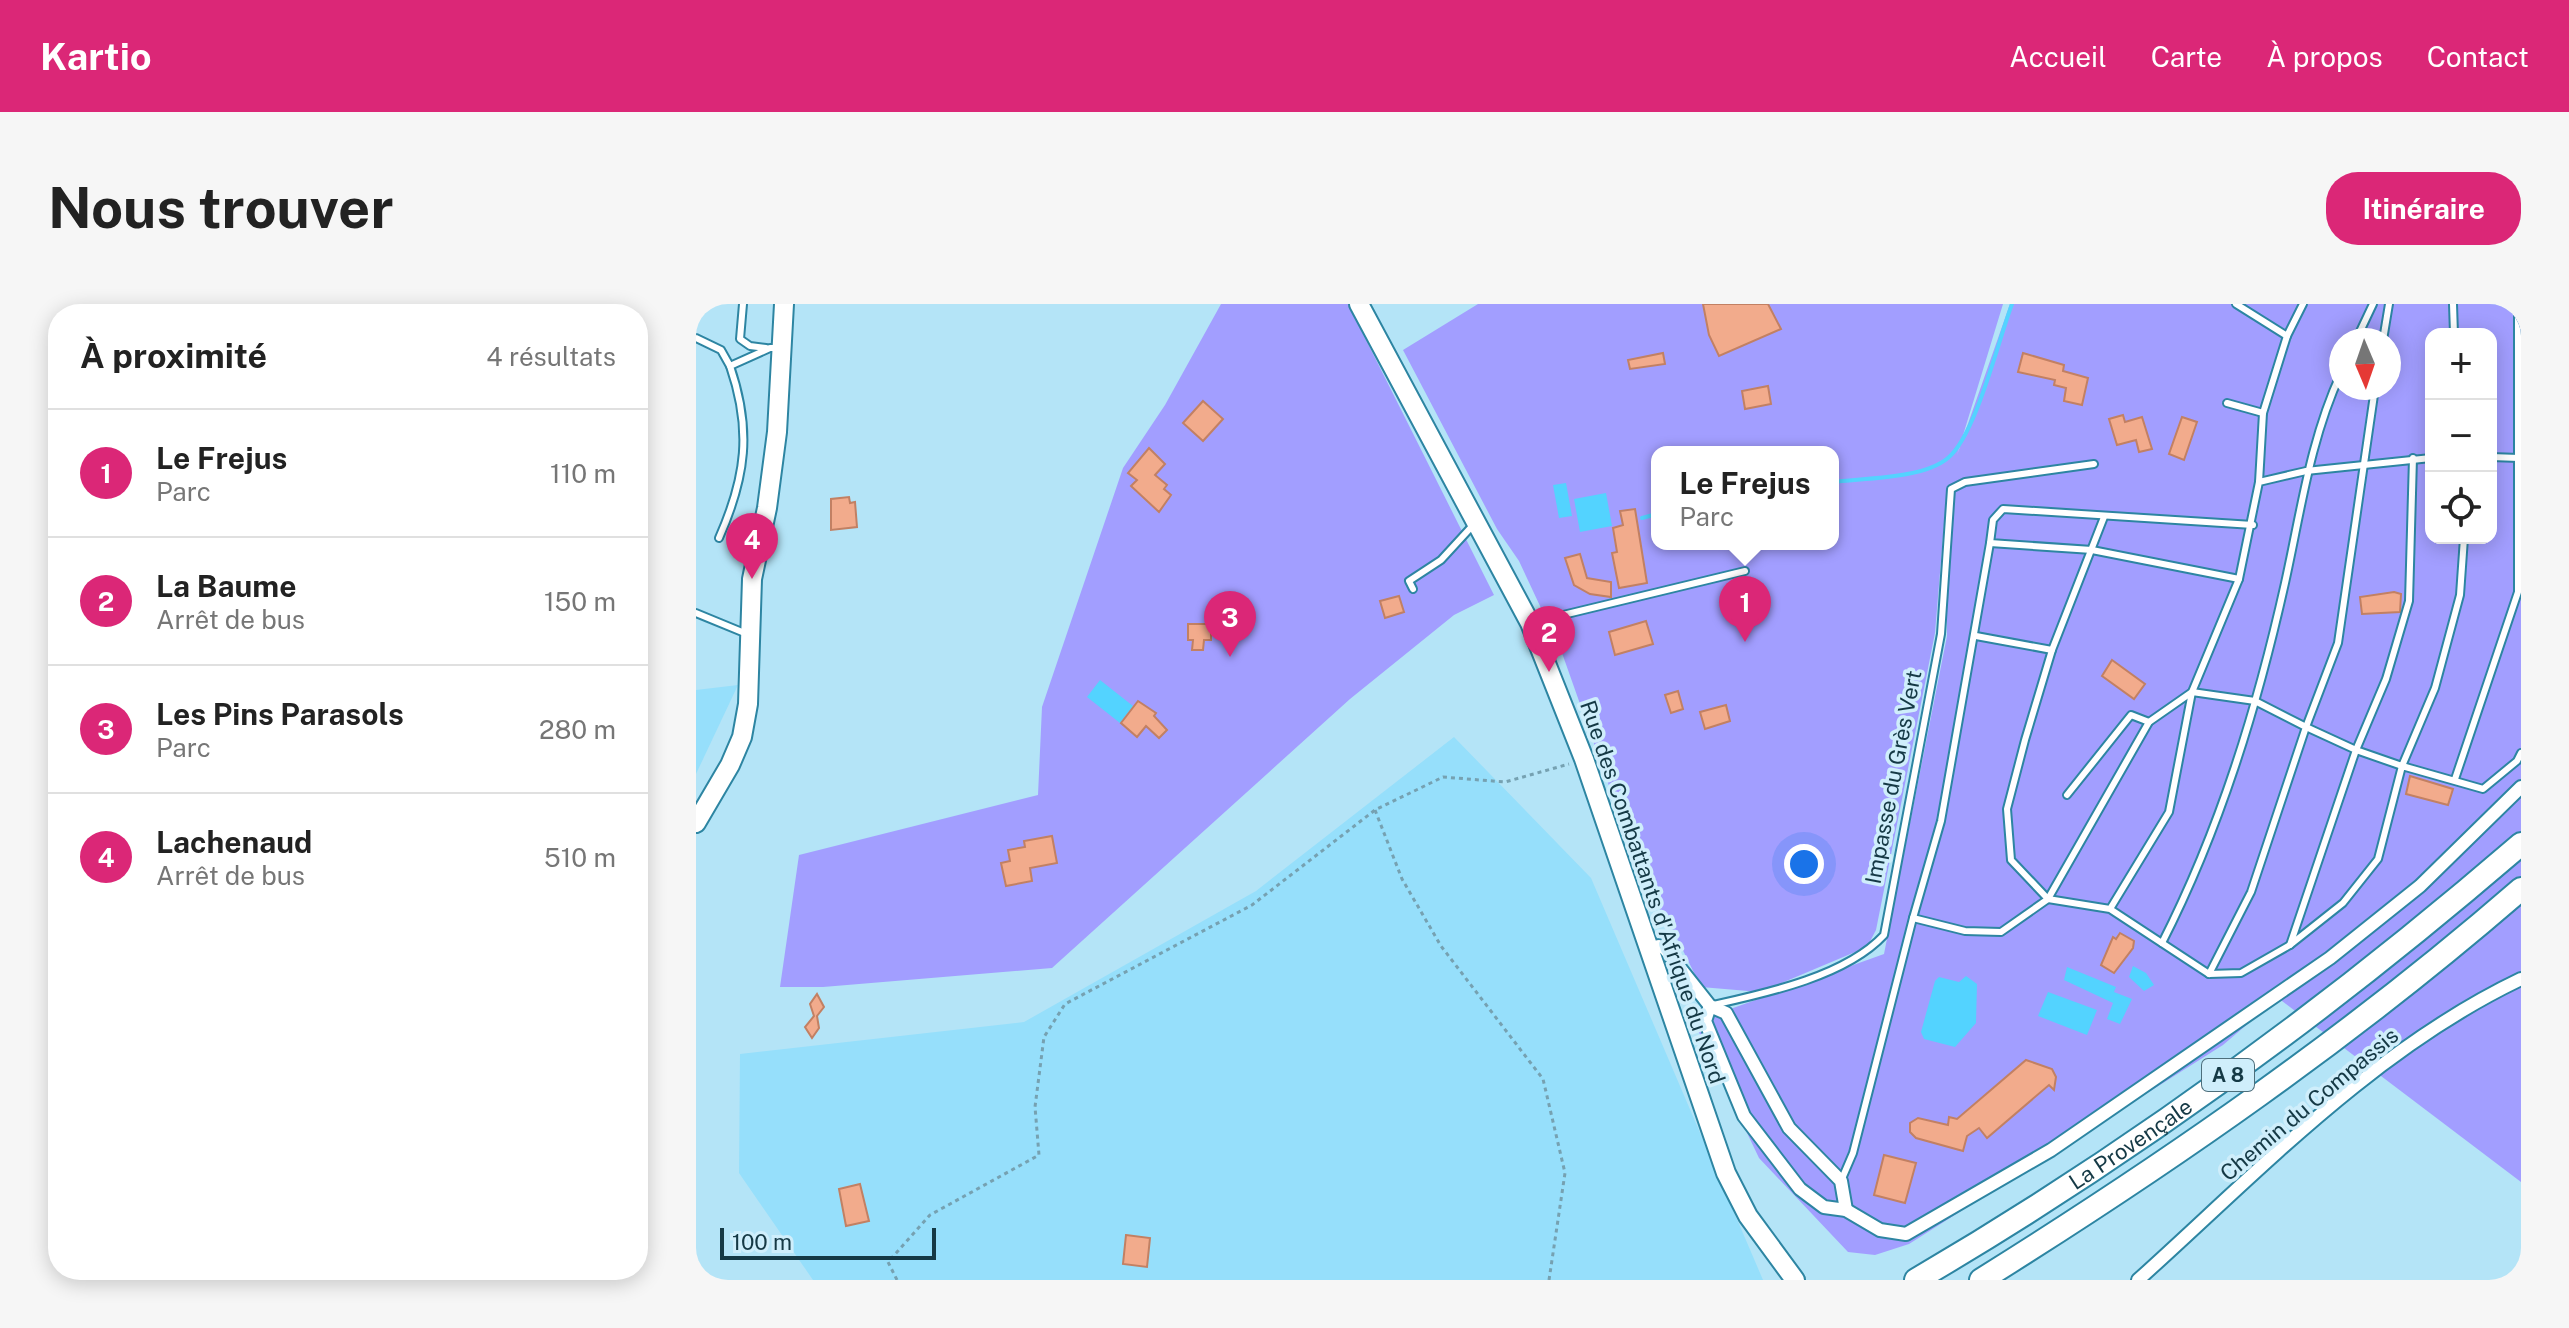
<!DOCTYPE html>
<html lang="fr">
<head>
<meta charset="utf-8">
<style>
	:root { --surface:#fff; --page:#f6f6f6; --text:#222; --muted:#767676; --line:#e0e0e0; --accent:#db2777 }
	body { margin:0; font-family:"Public Sans",sans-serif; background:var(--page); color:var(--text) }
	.controls { position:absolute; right:24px; top:24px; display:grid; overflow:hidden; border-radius:16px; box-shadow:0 4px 20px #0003 }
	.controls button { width:72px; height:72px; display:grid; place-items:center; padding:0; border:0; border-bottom:2px solid var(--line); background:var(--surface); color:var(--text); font:40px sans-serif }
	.compass { position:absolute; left:1633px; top:24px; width:72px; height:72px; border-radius:50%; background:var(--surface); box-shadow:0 4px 20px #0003; rotate:178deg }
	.scale { position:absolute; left:24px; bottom:20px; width:216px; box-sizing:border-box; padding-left:8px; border:4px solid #153945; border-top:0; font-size:22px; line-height:28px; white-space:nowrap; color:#153945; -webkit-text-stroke:6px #cfeefb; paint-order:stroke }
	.you { position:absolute; left:1108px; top:560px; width:28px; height:28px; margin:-20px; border:6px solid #fff; border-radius:50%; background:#1a73e8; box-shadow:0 0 0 12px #1a73e833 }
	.badge { display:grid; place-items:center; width:52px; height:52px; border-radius:50%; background:var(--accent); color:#fff; font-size:26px; font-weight:700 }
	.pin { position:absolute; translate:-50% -66px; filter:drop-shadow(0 2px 4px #0008) }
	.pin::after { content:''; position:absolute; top:42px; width:28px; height:24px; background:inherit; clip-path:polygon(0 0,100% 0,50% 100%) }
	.popup { position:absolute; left:955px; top:142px; width:188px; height:104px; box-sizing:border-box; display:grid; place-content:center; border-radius:16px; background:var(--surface); filter:drop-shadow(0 2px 6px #0005); font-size:26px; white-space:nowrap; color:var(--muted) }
	.popup b { font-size:30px; color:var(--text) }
	.popup::after { content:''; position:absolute; left:50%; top:100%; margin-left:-16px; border:16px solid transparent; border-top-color:var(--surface) }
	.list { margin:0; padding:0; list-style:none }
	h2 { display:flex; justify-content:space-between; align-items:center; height:104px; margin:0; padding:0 32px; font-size:34px }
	h2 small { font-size:26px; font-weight:400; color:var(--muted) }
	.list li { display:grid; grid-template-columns:52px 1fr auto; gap:24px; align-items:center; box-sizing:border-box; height:128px; padding:0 32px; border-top:2px solid var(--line) }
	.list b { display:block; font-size:30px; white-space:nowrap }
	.list p { margin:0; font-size:26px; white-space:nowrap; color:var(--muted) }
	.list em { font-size:26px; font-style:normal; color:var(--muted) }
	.icon { flex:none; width:44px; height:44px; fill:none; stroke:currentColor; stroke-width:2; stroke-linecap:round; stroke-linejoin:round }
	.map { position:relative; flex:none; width:1825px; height:976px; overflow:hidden; border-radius:32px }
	header { display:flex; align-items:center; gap:48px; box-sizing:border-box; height:112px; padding:0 40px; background:var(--accent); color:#fff }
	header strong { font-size:38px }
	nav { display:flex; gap:44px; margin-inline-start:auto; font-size:28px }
	.intro { display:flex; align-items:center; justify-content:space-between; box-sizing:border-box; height:192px; padding:0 48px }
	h1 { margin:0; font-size:56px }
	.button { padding:20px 36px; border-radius:32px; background:var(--accent); color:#fff; font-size:28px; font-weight:700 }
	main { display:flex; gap:48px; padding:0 48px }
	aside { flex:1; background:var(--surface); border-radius:32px; box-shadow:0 4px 20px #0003 }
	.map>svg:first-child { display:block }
</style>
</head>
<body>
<header>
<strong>Kartio</strong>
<nav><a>Accueil</a><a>Carte</a><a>À propos</a><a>Contact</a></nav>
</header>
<div class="intro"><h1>Nous trouver</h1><a class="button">Itinéraire</a></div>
<main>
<aside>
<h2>À proximité<small>4 résultats</small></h2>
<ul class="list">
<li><span class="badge">1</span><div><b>Le Frejus</b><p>Parc</p></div><em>110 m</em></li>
<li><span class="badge">2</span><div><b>La Baume</b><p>Arrêt de bus</p></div><em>150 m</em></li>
<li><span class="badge">3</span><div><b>Les Pins Parasols</b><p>Parc</p></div><em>280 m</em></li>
<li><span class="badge">4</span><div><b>Lachenaud</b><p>Arrêt de bus</p></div><em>510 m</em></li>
</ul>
</aside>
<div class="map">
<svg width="1825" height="976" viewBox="0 0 1825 976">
	<rect width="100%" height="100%" fill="#b4e4f7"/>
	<g fill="#96dffb">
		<polygon points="42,381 0,470 0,386"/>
		<polygon points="758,433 895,574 1067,976 117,976 43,869 44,750 328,718 560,587"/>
	</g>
	<g fill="#a29eff" fill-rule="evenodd">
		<polygon points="525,0 652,0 798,291 758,311 654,395 356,664 127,683 84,683 103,551 342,491 346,403 427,164 469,101"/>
		<path d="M782,0H1307L1261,151L1314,0H1825V878L1582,694L1527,741L1213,940L1179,951L1152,948L1063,854L998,718L1188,650L1251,332L1250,196L1239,329L1180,626L1171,643L1064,688L1005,683L970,612L952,592L866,349L823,257L801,225L707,46ZM1735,30H1795V234H1735ZM1645,36H1693V84H1645ZM961,148H1137V240H961Z"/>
	</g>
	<g fill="#53d3ff">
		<polygon points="870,179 876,212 863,214 857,181"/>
		<polygon points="910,189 916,222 884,228 878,195"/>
		<polygon points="404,376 437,402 424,419 391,393"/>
		<polygon points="1437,662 1450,669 1458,681 1448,687 1433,673"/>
		<polygon points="1371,663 1420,683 1418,688 1436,695 1424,720 1411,715 1417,699 1368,676"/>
		<polygon points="1270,672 1281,680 1280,719 1259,743 1228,735 1225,728 1239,677 1243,673 1263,678"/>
		<polygon points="1352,688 1401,706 1391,731 1342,712"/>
	</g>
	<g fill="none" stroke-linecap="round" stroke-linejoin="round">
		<g stroke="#53d3ff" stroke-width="4">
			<path d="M1137,178C1168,174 1227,175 1252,154C1280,131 1302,37 1316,0"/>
			<polyline points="946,214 961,210"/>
		</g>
	</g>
	<g fill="#f2ab8c" stroke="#c28063" stroke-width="2">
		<polygon points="1007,0 1072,0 1085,25 1023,52 1013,31"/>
		<polygon points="967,49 969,60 934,65 932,56"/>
		<polygon points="1327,49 1368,61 1367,67 1392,74 1386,101 1368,97 1370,84 1358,81 1359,76 1322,68"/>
		<polygon points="1072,82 1075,100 1049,105 1046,87"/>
		<polygon points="507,97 527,115 507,137 487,119"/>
		<polygon points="1427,111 1429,118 1446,113 1456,145 1443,148 1440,136 1421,141 1413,115"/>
		<polygon points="1486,113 1501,118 1488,156 1473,150"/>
		<polygon points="453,144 469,160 459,171 471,181 468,185 475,191 463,208 435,182 441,176 432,169"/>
		<polygon points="153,193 154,199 159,198 161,223 135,226 135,195"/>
		<polygon points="939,205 951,279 923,284 916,249 921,248 917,224 927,221 924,207"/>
		<polygon points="884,250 891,274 915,278 915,293 894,290 878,281 869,254"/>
		<polygon points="1698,288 1705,290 1704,308 1666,310 1664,293"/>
		<polygon points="703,292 708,308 689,314 684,297"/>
		<polygon points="950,317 957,340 919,351 913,328"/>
		<polygon points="492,320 515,320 515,336 508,336 507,346 496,346 497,336 492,336"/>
		<polygon points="1416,356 1449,380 1438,395 1406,372"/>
		<polygon points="982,387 987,405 975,409 969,391"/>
		<polygon points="442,397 460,409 458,412 471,426 463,434 450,422 441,433 425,419"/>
		<polygon points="1030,401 1034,417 1009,425 1004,408"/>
		<polygon points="1714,472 1757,485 1752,501 1710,490"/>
		<polygon points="356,532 361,559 334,564 336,577 310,582 305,559 314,557 312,546 329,543 328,537"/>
		<polygon points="1424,629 1438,637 1437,644 1418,669 1405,661 1417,633 1420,635"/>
		<polygon points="121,690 128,703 121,712 123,724 116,734 109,723 118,712 114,700"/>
		<polygon points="1330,756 1356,765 1360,773 1358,786 1353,781 1291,834 1283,824 1271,832 1267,847 1220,834 1214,828 1214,819 1222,814 1252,821 1253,813 1261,815"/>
		<polygon points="1188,851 1220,859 1209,899 1178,891"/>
		<polygon points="164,880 173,917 150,922 143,885"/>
		<polygon points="430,931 454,934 451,963 427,960"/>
	</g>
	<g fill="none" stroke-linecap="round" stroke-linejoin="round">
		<g stroke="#2d85a2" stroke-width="10">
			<g id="lane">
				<polyline points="47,0 44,35 54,42 70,44"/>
				<polyline points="1540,0 1591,32"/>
				<polyline points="1757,0 1758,30"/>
				<polyline points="0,34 25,46 34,62"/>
				<polyline points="1660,36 1677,0"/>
				<polyline points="1687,36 1693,0"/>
				<polyline points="1531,99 1567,109"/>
				<polyline points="1795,153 1823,154"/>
				<polyline points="1717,154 1713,297 1690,375 1660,446 1706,462 1739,384 1764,291 1768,234"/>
				<polyline points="1563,178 1567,109 1591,32 1607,0"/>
				<polyline points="1408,213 1356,346 1329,436 1311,505 1315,556 1352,595 1414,605 1513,670 1555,588 1610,423 1559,397 1496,388 1473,508 1414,605"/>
				<path d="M23,234C50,173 56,126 34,62L74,44H82"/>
				<polyline points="1543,275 1396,246 1294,239 1297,216 1307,205 1557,221"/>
				<polyline points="717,285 713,277 745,256 779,219"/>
				<polyline points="0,309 51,330"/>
				<polyline points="838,318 1049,267"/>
				<polyline points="1280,332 1356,346"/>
				<polyline points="1759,475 1822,288 1822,0"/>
				<polyline points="1371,491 1435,411 1453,418"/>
				<polyline points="1217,614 1245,517 1294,239"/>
				<path d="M1466,639C1524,525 1561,404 1589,279C1605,207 1614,136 1645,69"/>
				<polyline points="1594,641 1660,446 1610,423 1642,339 1679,84"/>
				<polyline points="1513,670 1545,669 1594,641 1647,599 1682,555 1706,462 1787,485 1821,457 1825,449"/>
				<path d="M1017,701C1071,689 1150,672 1188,631L1245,330L1255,185L1269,178L1398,160"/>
				<polyline points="1145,877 1157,849 1217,614 1269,627 1305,628 1352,595 1453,418 1496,388 1543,275 1563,178 1610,167 1735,154"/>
			</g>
		</g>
		<g stroke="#2d85a2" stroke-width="16">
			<g id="street">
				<polyline points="952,646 963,642 969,645 1014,702 1030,709 1093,824 1145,877 1150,906"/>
				<polyline points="1014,702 1009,717 1048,812 1104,885 1128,903 1150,906 1184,926 1210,930 1355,846 1634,654 1724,582 1825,483"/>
				<path d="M1442,976C1562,868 1678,745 1825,675"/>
			</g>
		</g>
		<g stroke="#2d85a2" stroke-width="22">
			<g id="secondary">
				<polyline points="663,0 834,319 888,455 1030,869 1052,912 1099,976"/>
				<polyline points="0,519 34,461 46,433 52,400 56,275 71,204 81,128 88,0"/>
			</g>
		</g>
		<g stroke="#2d85a2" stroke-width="26">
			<g id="highway">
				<path id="s1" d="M1220,976C1434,851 1637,702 1825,540"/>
				<path d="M1285,976C1474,858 1657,731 1825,585"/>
			</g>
		</g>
		<g stroke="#76a1b1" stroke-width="3" stroke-dasharray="4 4" stroke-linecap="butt">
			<polyline points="679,506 706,575 745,642 847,775 869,869 853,976"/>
			<polyline points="201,976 192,958 234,911 343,851 339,803 348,733 369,700 556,601 679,506 747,473 809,478 873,460"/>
		</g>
		<use href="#lane" stroke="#fff" stroke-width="6"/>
		<use href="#street" stroke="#fff" stroke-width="12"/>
		<use href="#secondary" stroke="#fff" stroke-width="18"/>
		<use href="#highway" stroke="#fff" stroke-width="22"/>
	</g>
	<g text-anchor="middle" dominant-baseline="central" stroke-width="7" stroke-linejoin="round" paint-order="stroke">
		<rect fill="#cfeefb" stroke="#4d6f7c" stroke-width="2" x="1506" y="755" width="52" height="32" rx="6"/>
		<g font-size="20" font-weight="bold" fill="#153945">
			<text x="1532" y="771">A 8</text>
		</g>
		<g font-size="22" fill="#153945" stroke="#cfeefb">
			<text transform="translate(1197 473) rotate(-79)">Impasse du Grès Vert</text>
			<text transform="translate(957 588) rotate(71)">Rue des Combattants d'Afrique du Nord</text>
			<text transform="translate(1613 800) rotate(-40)">Chemin du Compassis</text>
			<text stroke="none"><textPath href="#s1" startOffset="254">La Provençale</textPath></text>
		</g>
	</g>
</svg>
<div class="controls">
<button>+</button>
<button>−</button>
<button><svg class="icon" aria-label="locate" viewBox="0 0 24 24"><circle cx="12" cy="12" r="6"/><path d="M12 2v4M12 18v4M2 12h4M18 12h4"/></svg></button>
</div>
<svg class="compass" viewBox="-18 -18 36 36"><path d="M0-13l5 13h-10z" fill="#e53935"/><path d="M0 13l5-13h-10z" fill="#767676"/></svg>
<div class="scale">100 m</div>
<div class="you"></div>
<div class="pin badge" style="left:1049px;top:338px">1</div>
<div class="popup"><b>Le Frejus</b>Parc</div>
<div class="pin badge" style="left:853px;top:368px">2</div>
<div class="pin badge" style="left:534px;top:353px">3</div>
<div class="pin badge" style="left:56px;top:275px">4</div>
</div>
</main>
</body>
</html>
